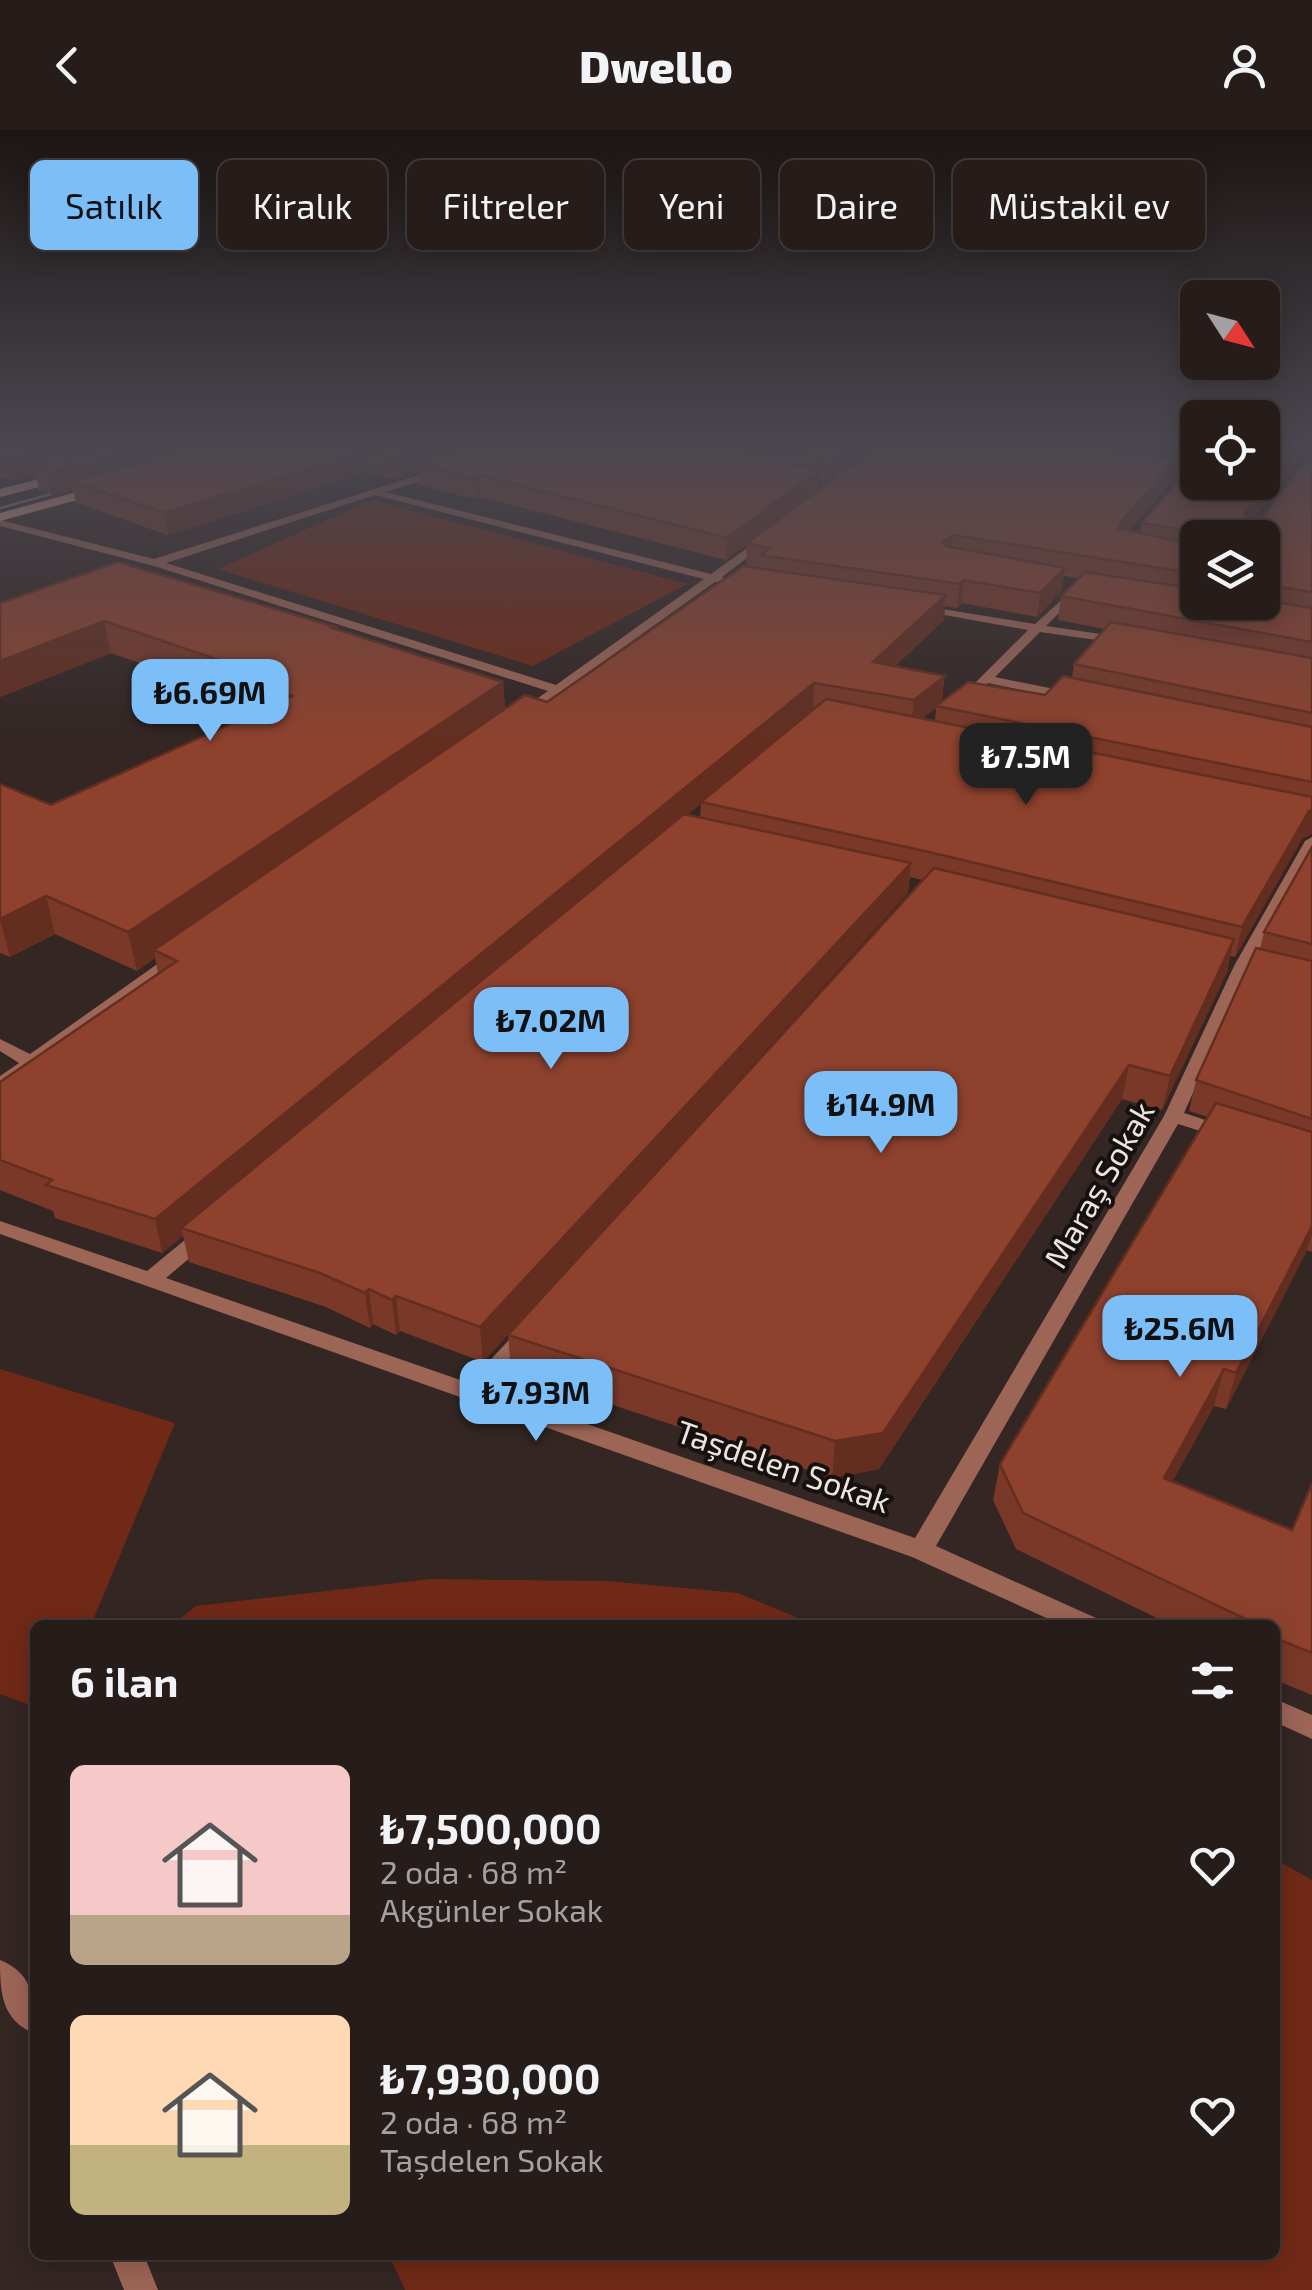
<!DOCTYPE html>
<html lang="tr">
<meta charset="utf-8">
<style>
:root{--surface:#261c1a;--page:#322927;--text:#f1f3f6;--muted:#a4a1a2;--line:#423a39;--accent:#7bbef8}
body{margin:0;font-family:"Exo 2",sans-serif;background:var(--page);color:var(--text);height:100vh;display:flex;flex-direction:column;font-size:38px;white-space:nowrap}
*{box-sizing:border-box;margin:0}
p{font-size:32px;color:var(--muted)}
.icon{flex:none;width:55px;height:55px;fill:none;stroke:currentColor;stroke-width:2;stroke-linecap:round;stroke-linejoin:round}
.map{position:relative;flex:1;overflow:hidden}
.sheet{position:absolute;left:30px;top:1490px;width:1250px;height:640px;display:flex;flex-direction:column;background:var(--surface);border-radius:15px;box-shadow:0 5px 25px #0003,0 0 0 2px var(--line)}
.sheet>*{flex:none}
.hud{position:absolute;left:30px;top:30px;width:1252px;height:90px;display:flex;gap:20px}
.needle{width:65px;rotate:126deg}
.fabs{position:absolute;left:1180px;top:150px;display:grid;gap:20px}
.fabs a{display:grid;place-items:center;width:100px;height:100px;border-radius:15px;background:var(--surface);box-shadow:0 5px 25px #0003,0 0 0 2px var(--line);font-size:50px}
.price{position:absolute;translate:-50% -85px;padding:0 22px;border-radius:20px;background:var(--accent);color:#111;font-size:32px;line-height:65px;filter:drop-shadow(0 2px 5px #0008)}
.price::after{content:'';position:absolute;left:50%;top:60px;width:30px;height:22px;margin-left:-15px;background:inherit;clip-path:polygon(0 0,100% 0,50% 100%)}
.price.active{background:#222;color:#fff}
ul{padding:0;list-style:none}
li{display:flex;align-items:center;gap:30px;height:250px;padding:0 40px}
li span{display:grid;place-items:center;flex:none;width:280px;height:200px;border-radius:15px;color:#555}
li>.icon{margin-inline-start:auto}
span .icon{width:120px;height:120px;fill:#fffc;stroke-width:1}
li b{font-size:42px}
h2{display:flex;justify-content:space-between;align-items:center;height:120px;padding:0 40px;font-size:42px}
.chip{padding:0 35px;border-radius:15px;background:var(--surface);box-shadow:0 5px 25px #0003,0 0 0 2px var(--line);font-size:35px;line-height:90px}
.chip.active{background:var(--accent);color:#111}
header{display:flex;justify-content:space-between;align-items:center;height:130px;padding:0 40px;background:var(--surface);font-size:45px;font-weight:800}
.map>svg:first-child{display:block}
</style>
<header><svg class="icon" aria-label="back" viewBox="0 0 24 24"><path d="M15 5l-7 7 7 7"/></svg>Dwello<svg class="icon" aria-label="person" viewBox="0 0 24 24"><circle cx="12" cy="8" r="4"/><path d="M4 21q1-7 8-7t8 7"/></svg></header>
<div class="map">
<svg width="1312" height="2160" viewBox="0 0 1312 2160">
<rect width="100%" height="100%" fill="#332623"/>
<g fill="#702916">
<path d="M 372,370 L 687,454 L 533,536 L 218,439 Z"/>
<path d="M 0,1239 L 175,1293 L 91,1495 L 35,1495 L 35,1577 L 0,1564 Z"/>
<path d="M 431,1449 L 607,1451 L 738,1463 L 815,1495 L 172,1495 L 196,1476 Z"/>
<path d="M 1275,1729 L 1312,1750 L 1312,2160 L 405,2160 L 389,2125 L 1275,2125 Z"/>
</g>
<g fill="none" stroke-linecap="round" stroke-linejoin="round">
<g fill="#9c6556" fill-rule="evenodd">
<path d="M 441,338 L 445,343 L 386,362 L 711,444 L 764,406 L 773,408 L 722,447 L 727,450 L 725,452 L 715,452 L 524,588 L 517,584 L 519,581 L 548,561 L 154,436 L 0,396 L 0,390 L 154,429 ZM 375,365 L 704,449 L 556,555 L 166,433 Z"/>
<path d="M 1077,456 L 1081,457 L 1081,461 L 1046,496 L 1121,507 L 1127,511 L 1125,514 L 1040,502 L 995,547 L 1079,564 L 1080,567 L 1074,571 L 988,553 L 980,558 L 974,554 L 1028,500 L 911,479 L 917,475 L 1035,494 Z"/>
<path d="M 1312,707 L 1312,725 L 1250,836 L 1184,983 L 1236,1000 L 1238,1004 L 1229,1010 L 1178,994 L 936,1416 L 1096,1488 L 1100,1495 L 1062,1495 L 912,1427 L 0,1104 L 0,1091 L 147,1141 L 197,1100 L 211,1100 L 214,1105 L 211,1110 L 166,1148 L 469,1253 L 519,1199 L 535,1199 L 538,1204 L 535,1209 L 489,1260 L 915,1408 L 1164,986 L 1234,836 L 1305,711 Z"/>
<path d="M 180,818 L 186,820 L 186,826 L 0,960 L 0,946 L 19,933 L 0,921 L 0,909 L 30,924 Z"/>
<path d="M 1275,1569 L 1312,1585 L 1312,1609 L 1275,1592 Z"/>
<path d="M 0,1830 C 35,1844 35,1873 35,1904 C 1,1890 0,1862 0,1830 Z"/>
<path d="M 110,2125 L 144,2125 L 158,2160 L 124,2160 Z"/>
</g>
<g fill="#f2ae9b" fill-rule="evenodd">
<path d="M 70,341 L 74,342 L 74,348 L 0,367 L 0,359 Z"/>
<path d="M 106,354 L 110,355 L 110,361 L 0,391 L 0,383 Z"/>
</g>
<path stroke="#918683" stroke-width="2.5" d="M 0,378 L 77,357"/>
</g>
<g fill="#7a3928" fill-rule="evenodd">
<path d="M 0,311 L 1040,311 L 1172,351 L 1128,401 L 1140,404 L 1142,393 L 1312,311 L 1312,318 L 1309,319 L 1254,388 L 1262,388 L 1312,322 L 1312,704 L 1302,709 L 1235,827 L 1230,826 L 1227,842 L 1162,980 L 1122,969 L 879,1339 L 832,1348 L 511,1241 L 508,1205 L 923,750 L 910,747 L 908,763 L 483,1232 L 400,1201 L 396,1205 L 373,1194 L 370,1198 L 326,1177 L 189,1132 L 183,1106 L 162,1123 L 55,1088 L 53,1081 L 0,1060 L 0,952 L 158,843 L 155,828 L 137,841 L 55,804 L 10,827 L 0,823 L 0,654 L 51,675 L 267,578 L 111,523 L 0,567 L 0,473 L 336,497 L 336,499 L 503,552 L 505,579 L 547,572 L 754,437 L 746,435 L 747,415 L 726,430 L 480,367 L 475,369 L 419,355 L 418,342 L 395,349 L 367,342 L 168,405 L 76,373 L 73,359 L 52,365 L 39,360 L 36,346 L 14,351 L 0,347 ZM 37,331 L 52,334 L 38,338 ZM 818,349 L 829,351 L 818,360 ZM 1198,408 L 1262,408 L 1262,472 L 1198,472 ZM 1064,446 L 1078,448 L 1061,466 L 1058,490 L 1105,499 L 1074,534 L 1072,548 L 1045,565 L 942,572 L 894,537 L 944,490 L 945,476 L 957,478 L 962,473 L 1037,487 L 1061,461 ZM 936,578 L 935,591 L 922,588 ZM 701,674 L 700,687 L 688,684 Z"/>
<path d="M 1312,717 L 1312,1122 L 1307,1120 L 1226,1279 L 1214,1276 L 1172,1352 L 1292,1400 L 1312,1354 L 1312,1565 L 1275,1550 L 1275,1495 L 1171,1495 L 1016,1419 L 993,1370 L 1000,1334 L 1208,987 L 1189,981 L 1196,950 L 1260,819 L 1264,802 Z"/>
</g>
<g fill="#632e20">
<path d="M 85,311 L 245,311 L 72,351 L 73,359 L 52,365 L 48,343 L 67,338 L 62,317 Z"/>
<path d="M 447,311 L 513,311 L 417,334 L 418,342 L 395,349 L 393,328 Z"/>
<path d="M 860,311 L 886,311 L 831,352 L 832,331 Z"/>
<path d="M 1303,311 L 1312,311 L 1312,318 L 1309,319 L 1240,406 L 1245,383 Z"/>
<path d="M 365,321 L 367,342 L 168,405 L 164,383 Z"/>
<path d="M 35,324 L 39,340 L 35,339 L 36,346 L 14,351 L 10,330 Z"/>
<path d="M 1175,330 L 1172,351 L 1116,416 L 1120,393 Z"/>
<path d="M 819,340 L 817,362 L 747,413 L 747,415 L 726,430 L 727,408 Z"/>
<path d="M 479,345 L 480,367 L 475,369 L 473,348 Z"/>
<path d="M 953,405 L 951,427 L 943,411 Z"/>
<path d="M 1065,438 L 1061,461 L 1037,487 L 1040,463 Z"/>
<path d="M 964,450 L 962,473 L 957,478 L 960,454 Z"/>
<path d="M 946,465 L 944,490 L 871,559 L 873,532 Z"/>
<path d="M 104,491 L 111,523 L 0,567 L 0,531 Z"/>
<path d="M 945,546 L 942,573 L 911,597 L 914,570 Z"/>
<path d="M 503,552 L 505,585 L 154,820 L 155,828 L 137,841 L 128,802 Z"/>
<path d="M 814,553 L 813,580 L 190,1100 L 181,1098 L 183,1106 L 162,1123 L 155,1089 Z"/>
<path d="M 1312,680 L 1312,704 L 1302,709 L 1235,827 L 1242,797 L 1309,681 Z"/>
<path d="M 911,733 L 908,763 L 483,1232 L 480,1197 Z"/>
<path d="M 46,766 L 55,804 L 10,827 L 0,789 Z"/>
<path d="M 1234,809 L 1227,842 L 1162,980 L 1170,946 Z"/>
<path d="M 1129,935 L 1122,969 L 879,1339 L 832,1348 L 835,1311 Z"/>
<path d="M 1312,1096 L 1312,1104 L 1307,1120 L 1226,1279 L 1236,1243 Z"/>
<path d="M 369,1159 L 373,1194 L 370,1198 L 365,1163 Z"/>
<path d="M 396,1166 L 400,1201 L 396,1205 L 392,1170 Z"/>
<path d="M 1224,1239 L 1214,1276 L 1154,1385 L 1164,1348 Z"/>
</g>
<g fill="#8e422e" stroke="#632e20" stroke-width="2.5">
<path d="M 37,311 L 85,311 L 62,317 Z"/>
<path d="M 138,311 L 167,311 L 48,343 L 35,339 Z"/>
<path d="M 216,311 L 447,311 L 393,328 L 365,321 L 164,383 L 72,351 Z"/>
<path d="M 488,311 L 695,311 L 819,340 L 727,408 L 479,345 L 473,348 L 417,334 Z"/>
<path d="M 747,311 L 860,311 L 832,331 Z"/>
<path d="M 884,311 L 1040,311 L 1175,330 L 1120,393 L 1119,399 L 1198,415 L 1198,444 L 953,405 L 943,411 L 946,416 L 1065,438 L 1040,463 L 964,450 L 960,454 L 760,425 L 770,418 L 747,413 Z"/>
<path d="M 1262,311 L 1303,311 L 1245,383 L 1245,388 L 1262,388 L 1312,322 L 1312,462 L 1262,454 L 1262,408 L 1205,408 L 1203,403 L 1142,393 L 1198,328 L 1198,352 L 1262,352 Z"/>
<path d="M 0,315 L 35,324 L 10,330 L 0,327 Z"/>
<path d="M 118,432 L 336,497 L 332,498 L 503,552 L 128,802 L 46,766 L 0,789 L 0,654 L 51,675 L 292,566 L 263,557 L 278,550 L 104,491 L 0,531 L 0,473 Z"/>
<path d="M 743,436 L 946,465 L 873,532 L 945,546 L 914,570 L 814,553 L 155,1089 L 46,1055 L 52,1050 L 0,1030 L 0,952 L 177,831 L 154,820 L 525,565 L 547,572 Z"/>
<path d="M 1085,442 L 1198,459 L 1198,472 L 1262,472 L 1262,470 L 1312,478 L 1312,512 L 1061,466 Z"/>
<path d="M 1111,492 L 1312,528 L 1312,583 L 1074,534 Z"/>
<path d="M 1063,546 L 1312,597 L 1312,652 L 936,576 L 968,552 L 1045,565 Z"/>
<path d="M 826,569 L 1312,667 L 1312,680 L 1309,681 L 1242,797 L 929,722 L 701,672 Z"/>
<path d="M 684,684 L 911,733 L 480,1197 L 396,1166 L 392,1170 L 369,1159 L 365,1163 L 320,1143 L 181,1098 Z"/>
<path d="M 1312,717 L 1312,814 L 1264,802 Z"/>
<path d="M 934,738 L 1234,809 L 1170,946 L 1129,935 L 883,1303 L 835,1311 L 508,1205 Z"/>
<path d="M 1256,818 L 1312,831 L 1312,989 L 1196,950 Z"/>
<path d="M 1216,973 L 1312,1002 L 1312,1096 L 1236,1243 L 1224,1239 L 1164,1348 L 1292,1400 L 1312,1354 L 1312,1523 L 1275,1508 L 1275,1495 L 1258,1495 L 1023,1383 L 1000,1334 Z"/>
</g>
<linearGradient id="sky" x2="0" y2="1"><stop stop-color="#1c1513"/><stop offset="0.51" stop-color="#4a4750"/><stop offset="1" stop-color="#4a4750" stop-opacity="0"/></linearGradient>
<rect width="1312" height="613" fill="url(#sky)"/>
<g text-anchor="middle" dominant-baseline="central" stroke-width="8" stroke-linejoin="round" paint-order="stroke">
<g font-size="32" fill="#ece4e1" stroke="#16110f">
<text transform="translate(1098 1054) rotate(-60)">Maraş Sokak</text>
<text transform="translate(784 1335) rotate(19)">Taşdelen Sokak</text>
</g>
</g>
</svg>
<div class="fabs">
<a><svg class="needle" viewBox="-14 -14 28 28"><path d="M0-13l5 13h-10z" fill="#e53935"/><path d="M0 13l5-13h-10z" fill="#a4a1a2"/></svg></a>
<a><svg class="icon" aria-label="locate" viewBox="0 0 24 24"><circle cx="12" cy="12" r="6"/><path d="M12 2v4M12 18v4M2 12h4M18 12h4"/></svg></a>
<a><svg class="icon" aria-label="layers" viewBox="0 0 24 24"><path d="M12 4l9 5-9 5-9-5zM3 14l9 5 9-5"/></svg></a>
</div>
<b class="price" style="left:210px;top:614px">₺6.69M</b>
<b class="price active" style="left:1026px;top:678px">₺7.5M</b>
<b class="price" style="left:551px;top:942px">₺7.02M</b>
<b class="price" style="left:881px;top:1026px">₺14.9M</b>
<b class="price" style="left:1180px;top:1250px">₺25.6M</b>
<b class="price" style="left:536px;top:1314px">₺7.93M</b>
<div class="hud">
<a class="chip active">Satılık</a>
<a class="chip">Kiralık</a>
<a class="chip">Filtreler</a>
<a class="chip">Yeni</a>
<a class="chip">Daire</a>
<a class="chip">Müstakil ev</a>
</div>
<section class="sheet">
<h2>6 ilan<svg class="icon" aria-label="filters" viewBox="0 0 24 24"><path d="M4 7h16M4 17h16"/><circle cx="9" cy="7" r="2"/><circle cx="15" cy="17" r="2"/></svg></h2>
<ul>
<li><span style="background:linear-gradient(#f6c9c9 75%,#b9a48a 0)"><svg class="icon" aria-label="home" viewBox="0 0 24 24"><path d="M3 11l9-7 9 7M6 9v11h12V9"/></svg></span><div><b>₺7,500,000</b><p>2 oda · 68 m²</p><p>Akgünler Sokak</p></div><svg class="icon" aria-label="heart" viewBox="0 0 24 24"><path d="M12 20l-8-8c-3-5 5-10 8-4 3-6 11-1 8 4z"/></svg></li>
<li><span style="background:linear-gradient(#ffd9b3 65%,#c2b280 0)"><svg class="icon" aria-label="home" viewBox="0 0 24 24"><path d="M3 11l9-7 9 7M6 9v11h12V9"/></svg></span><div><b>₺7,930,000</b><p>2 oda · 68 m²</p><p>Taşdelen Sokak</p></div><svg class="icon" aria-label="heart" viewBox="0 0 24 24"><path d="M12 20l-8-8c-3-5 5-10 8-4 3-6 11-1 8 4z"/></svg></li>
</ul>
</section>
</div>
